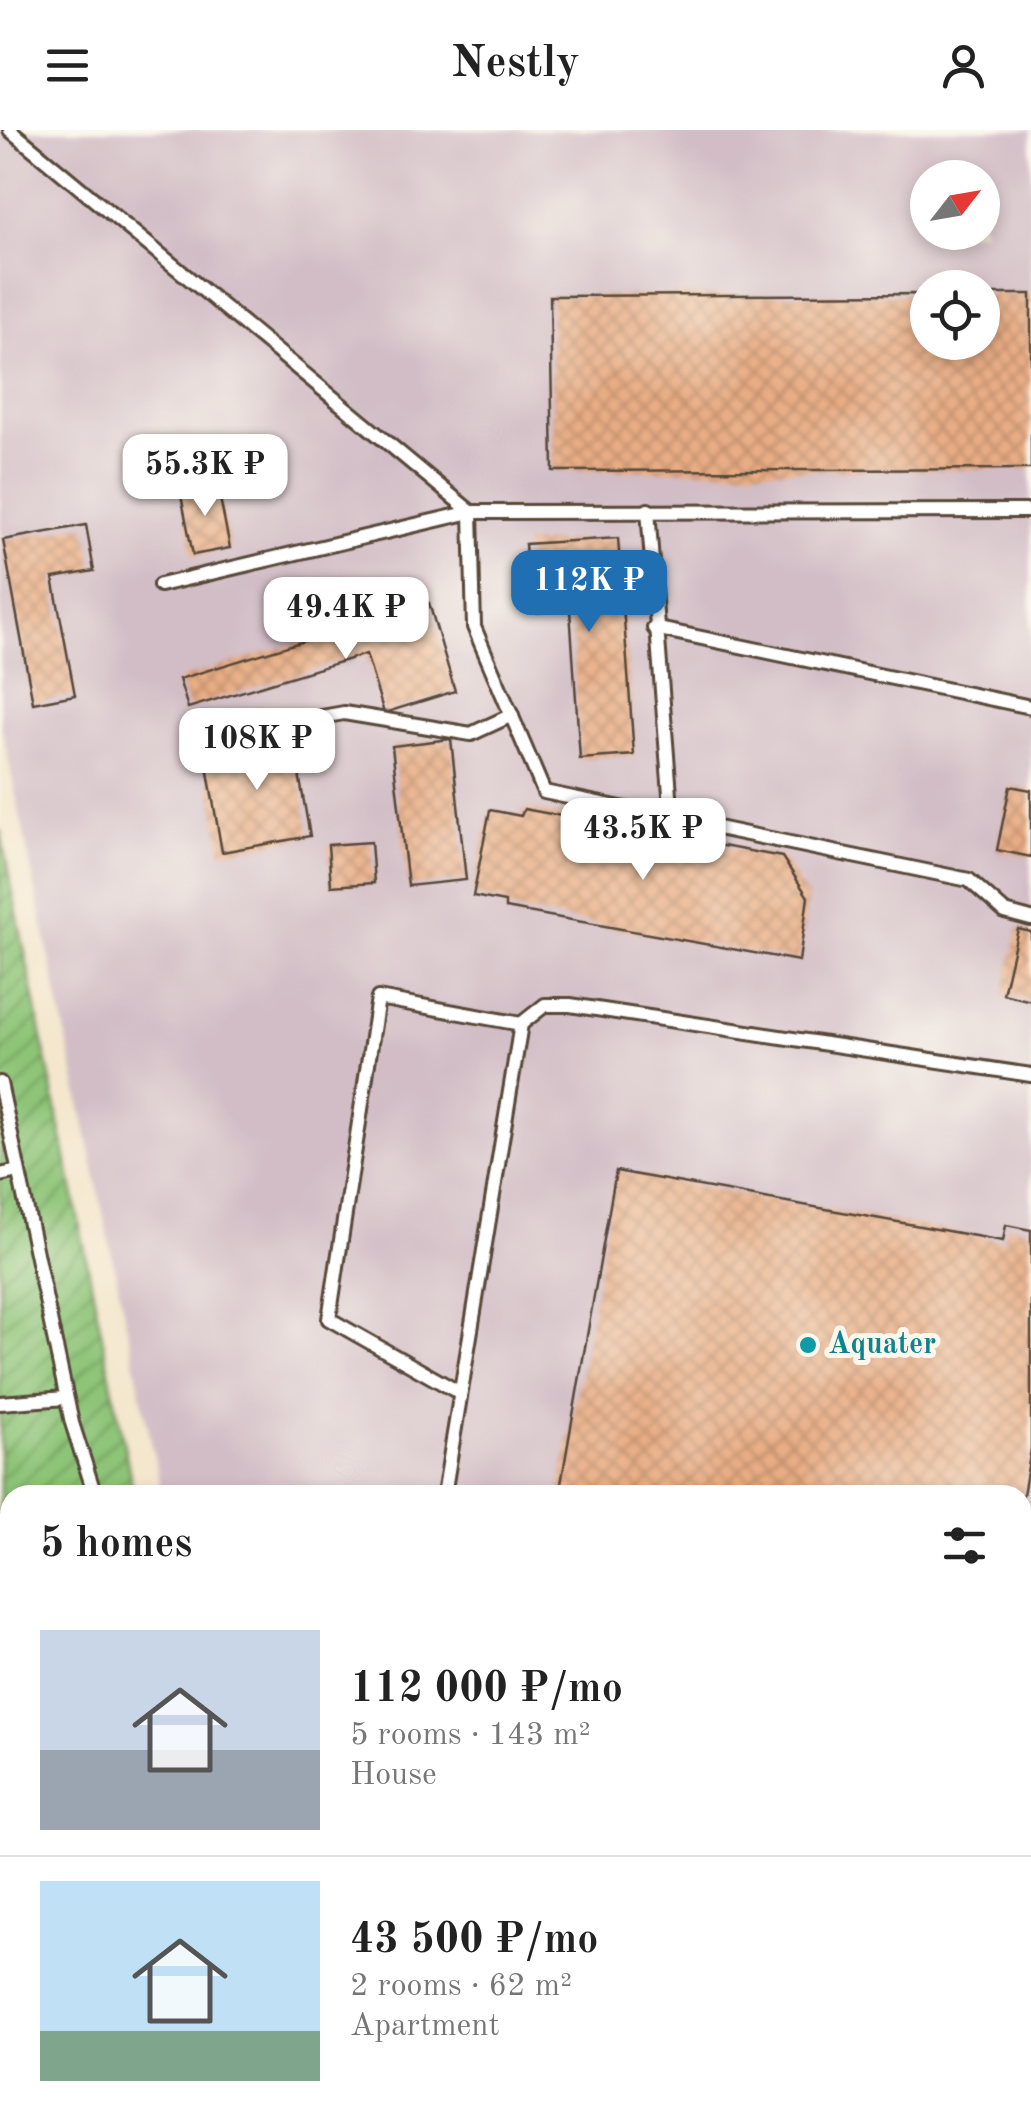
<!DOCTYPE html>
<meta charset="utf-8">
<style>
:root{--surface:#fff;--page:#f6f6f6;--text:#222;--muted:#767676;--line:#e0e0e0;--accent:#1f6fb2}
body{margin:0;font-family:"Old Standard TT",serif;background:var(--page);color:var(--text);height:100vh;display:flex;flex-direction:column;font-size:38px;white-space:nowrap}
*{box-sizing:border-box;margin:0}
p{font-size:32px;color:var(--muted)}
.icon{flex:none;width:55px;height:55px;fill:none;stroke:currentColor;stroke-width:2;stroke-linecap:round;stroke-linejoin:round}
.map{position:relative;flex:1;overflow:hidden}
.panel{position:absolute;left:0px;top:1355px;width:1032px;height:642px;display:flex;flex-direction:column;background:var(--surface);border-radius:30px 30px 0 0;box-shadow:0 5px 15px #0003}
.panel>*{flex:none}
.needle{width:65px;rotate:59deg}
.controls{position:absolute;left:910px;top:30px;display:grid;gap:20px}
.controls a{display:grid;place-items:center;width:90px;height:90px;border-radius:50%;background:var(--surface);box-shadow:0 5px 15px #0003;font-size:50px}
.price{position:absolute;translate:-50% -85px;padding:0 22px;border-radius:20px;background:#fff;color:#222;font-size:32px;line-height:65px;filter:drop-shadow(0 2px 5px #0008)}
.price::after{content:'';position:absolute;left:50%;top:60px;width:30px;height:22px;margin-left:-15px;background:inherit;clip-path:polygon(0 0,100% 0,50% 100%)}
.price.active{background:var(--accent);color:#fff}
ul{padding:0;list-style:none}
li{display:flex;align-items:center;gap:30px;height:250px;padding:0 40px}
li+li{border-top:2px solid var(--line)}
li span{display:grid;place-items:center;flex:none;width:280px;height:200px;border-radius:0px;color:#555}
li>.icon{margin-inline-start:auto}
span .icon{width:120px;height:120px;fill:#fffc;stroke-width:1}
li b{font-size:42px}
h2{display:flex;justify-content:space-between;align-items:center;height:120px;padding:0 40px;font-size:42px}
header{display:flex;justify-content:space-between;align-items:center;height:130px;padding:0 40px;background:var(--surface);font-size:45px;font-weight:700}
.map>svg:first-child{display:block}
</style>
<header><svg class="icon" aria-label="menu" viewBox="0 0 24 24"><path d="M4 6h16M4 12h16M4 18h16"/></svg>Nestly<svg class="icon" aria-label="person" viewBox="0 0 24 24"><circle cx="12" cy="8" r="4"/><path d="M4 21q1-7 8-7t8 7"/></svg></header>
<div class="map">
<svg width="1031" height="1996" viewBox="0 0 1031 1996">
<defs>
<pattern id="garden-furrows" width="10" height="10" patternUnits="userSpaceOnUse" patternTransform="scale(2.5)"><rect width="10" height="10" fill="#8dc477"/><path d="M-1 1l2-2M0 10L10 0M9 11l2-2" fill="none" stroke="#749f61"/></pattern>
<pattern id="building-cross-hatch" width="8" height="8" patternUnits="userSpaceOnUse" patternTransform="scale(2.5)"><rect width="8" height="8" fill="#e9ad85"/><path d="M0 0l8 8M0 8l8-8" fill="none" stroke="#be8d6c"/></pattern>
</defs>
<rect width="100%" height="100%" fill="#fbf7ec"/>
<filter id="ink" filterUnits="userSpaceOnUse"><feTurbulence type="fractalNoise" baseFrequency=".01" numOctaves="2"/><feDisplacementMap in="SourceGraphic" scale="20" xChannelSelector="R" yChannelSelector="G"/><feConvolveMatrix kernelMatrix="1 2 1 2 8 2 1 2 1" color-interpolation-filters="sRGB"/></filter>
<filter id="wash" filterUnits="userSpaceOnUse"><feTurbulence type="fractalNoise" baseFrequency=".0048" numOctaves="4" result="noise"/><feDisplacementMap in="SourceGraphic" scale="40" xChannelSelector="R" yChannelSelector="G"/><feGaussianBlur stdDeviation="2.25" result="paint"/><feColorMatrix in="noise" values="0 0 0 0 0 0 0 0 0 0 0 0 0 0 0 0 0 1.4 0 .05"/><feComposite in="paint" operator="in"/></filter>
<g filter="url(#wash)">
<rect width="100%" height="100%" fill="#f4e7ce"/>
<path fill="#d2bdc6" fill-rule="evenodd" d="M 0,0 L 1031,0 L 1031,1996 L 334,1996 L 332,1988 L 1022,1988 L 1022,1365 L 162,1365 L 0,590 ZM 928,48 L 982,48 L 982,102 L 928,102 ZM 928,158 L 982,158 L 982,212 L 928,212 Z"/>
<path fill="url(#garden-furrows)" stroke="#64774a" stroke-width="2.5" d="M 0,699 L 134,1365 L 10,1365 L 10,1988 L 260,1988 L 261,1996 L 0,1996 Z"/>
<g id="blocks">
<g fill="url(#building-cross-hatch)">
<path d="M 928,164 L 928,212 L 982,212 L 982,164 L 1031,164 L 1031,339 L 553,341 L 550,166 Z"/>
<path d="M 217,353 L 230,418 L 193,425 L 180,360 Z"/>
<path d="M 86,395 L 94,441 L 53,448 L 75,565 L 33,573 L 3,410 Z"/>
<path d="M 618,408 L 634,625 L 580,629 L 570,480 L 530,483 L 525,414 Z"/>
<path d="M 429,473 L 455,561 L 384,583 L 366,524 L 188,578 L 179,549 Z"/>
<path d="M 292,604 L 310,706 L 222,722 L 204,619 Z"/>
<path d="M 451,609 L 466,750 L 408,756 L 392,616 Z"/>
<path d="M 1010,656 L 1031,660 L 1031,727 L 997,720 Z"/>
<path d="M 524,679 L 782,727 L 808,767 L 799,831 L 505,778 L 505,772 L 473,766 L 490,680 L 521,686 Z"/>
<path d="M 371,712 L 374,753 L 331,756 L 328,715 Z"/>
<path d="M 1018,799 L 1031,802 L 1031,871 L 1003,864 Z"/>
<path d="M 616,1041 L 1003,1111 L 1006,1095 L 1031,1100 L 1031,1319 L 1023,1365 L 559,1365 Z"/>
<path d="M 1022,1621 L 1031,1622 L 1031,1716 L 1022,1715 Z"/>
<path d="M 1022,1755 L 1031,1757 L 1031,1859 L 1022,1857 Z"/>
<path d="M 1022,1882 L 1031,1884 L 1031,1986 L 1022,1985 Z"/>
<path d="M 429,1988 L 484,1988 L 486,1996 L 431,1996 Z"/>
</g>
</g>
</g>
<g filter="url(#ink)">
<use href="#blocks" fill-opacity="0" stroke="#574638" stroke-width="2.5"/>
<g fill="none" stroke-linecap="round" stroke-linejoin="round">
<g stroke="#574638" stroke-width="18">
<g id="service">
<path d="M 10,0 L 471,382 L 1031,381"/>
<path d="M 648,380 L 672,690"/>
<path d="M 160,455 L 471,382 L 474,497 L 544,662 L 969,750 L 1005,782 L 1031,789"/>
<path d="M 654,498 L 1031,577"/>
<path d="M 203,608 L 344,583 L 471,604 L 512,585"/>
<path d="M 0,953 L 72,1293 L 95,1365"/>
<path d="M 0,1045 L 18,1041"/>
<path d="M 460,1263 L 329,1189 L 378,868 L 521,894"/>
<path d="M 0,1273 L 66,1268"/>
<path d="M 444,1365 L 521,894 L 545,875 L 570,875 L 1031,945"/>
<path d="M 0,1498 L 10,1494"/>
<path d="M 1022,1547 L 1031,1531"/>
<path d="M 0,1733 L 10,1729"/>
<path d="M 0,1968 L 10,1964"/>
<path d="M 281,1988 L 283,1996"/>
<path d="M 540,1988 L 542,1996"/>
<path d="M 574,1988 L 576,1996"/>
</g>
</g>
<use href="#service" stroke="#fff" stroke-width="12"/>
</g>
</g>
<circle fill="#0f9aa8" stroke="#fbf7ec" stroke-width="4" cx="808" cy="1215" r="10"/>
<g text-anchor="middle" dominant-baseline="central" stroke-width="10" stroke-linejoin="round" paint-order="stroke">
<g font-size="30" font-weight="bold" fill="#0d838f" stroke="#fbf7ec" text-anchor="start">
<text x="828" y="1215">Aquater</text>
</g>
</g>
</svg>
<div class="controls">
<a><svg class="needle" viewBox="-14 -14 28 28"><path d="M0-13l5 13h-10z" fill="#e53935"/><path d="M0 13l5-13h-10z" fill="#767676"/></svg></a>
<a><svg class="icon" aria-label="locate" viewBox="0 0 24 24"><circle cx="12" cy="12" r="6"/><path d="M12 2v4M12 18v4M2 12h4M18 12h4"/></svg></a>
</div>
<b class="price" style="left:205px;top:389px">55.3K ₽</b>
<b class="price active" style="left:589px;top:505px">112K ₽</b>
<b class="price" style="left:346px;top:532px">49.4K ₽</b>
<b class="price" style="left:257px;top:663px">108K ₽</b>
<b class="price" style="left:643px;top:753px">43.5K ₽</b>
<section class="panel">
<h2>5 homes<svg class="icon" aria-label="filters" viewBox="0 0 24 24"><path d="M4 7h16M4 17h16"/><circle cx="9" cy="7" r="2"/><circle cx="15" cy="17" r="2"/></svg></h2>
<ul>
<li><span style="background:linear-gradient(#c9d6e8 60%,#9aa5b1 0)"><svg class="icon" aria-label="home" viewBox="0 0 24 24"><path d="M3 11l9-7 9 7M6 9v11h12V9"/></svg></span><div><b>112 000 ₽/mo</b><p>5 rooms · 143 m²</p><p>House</p></div></li>
<li><span style="background:linear-gradient(#bfe0f5 75%,#7fa58c 0)"><svg class="icon" aria-label="home" viewBox="0 0 24 24"><path d="M3 11l9-7 9 7M6 9v11h12V9"/></svg></span><div><b>43 500 ₽/mo</b><p>2 rooms · 62 m²</p><p>Apartment</p></div></li>
</ul>
</section>
</div>
